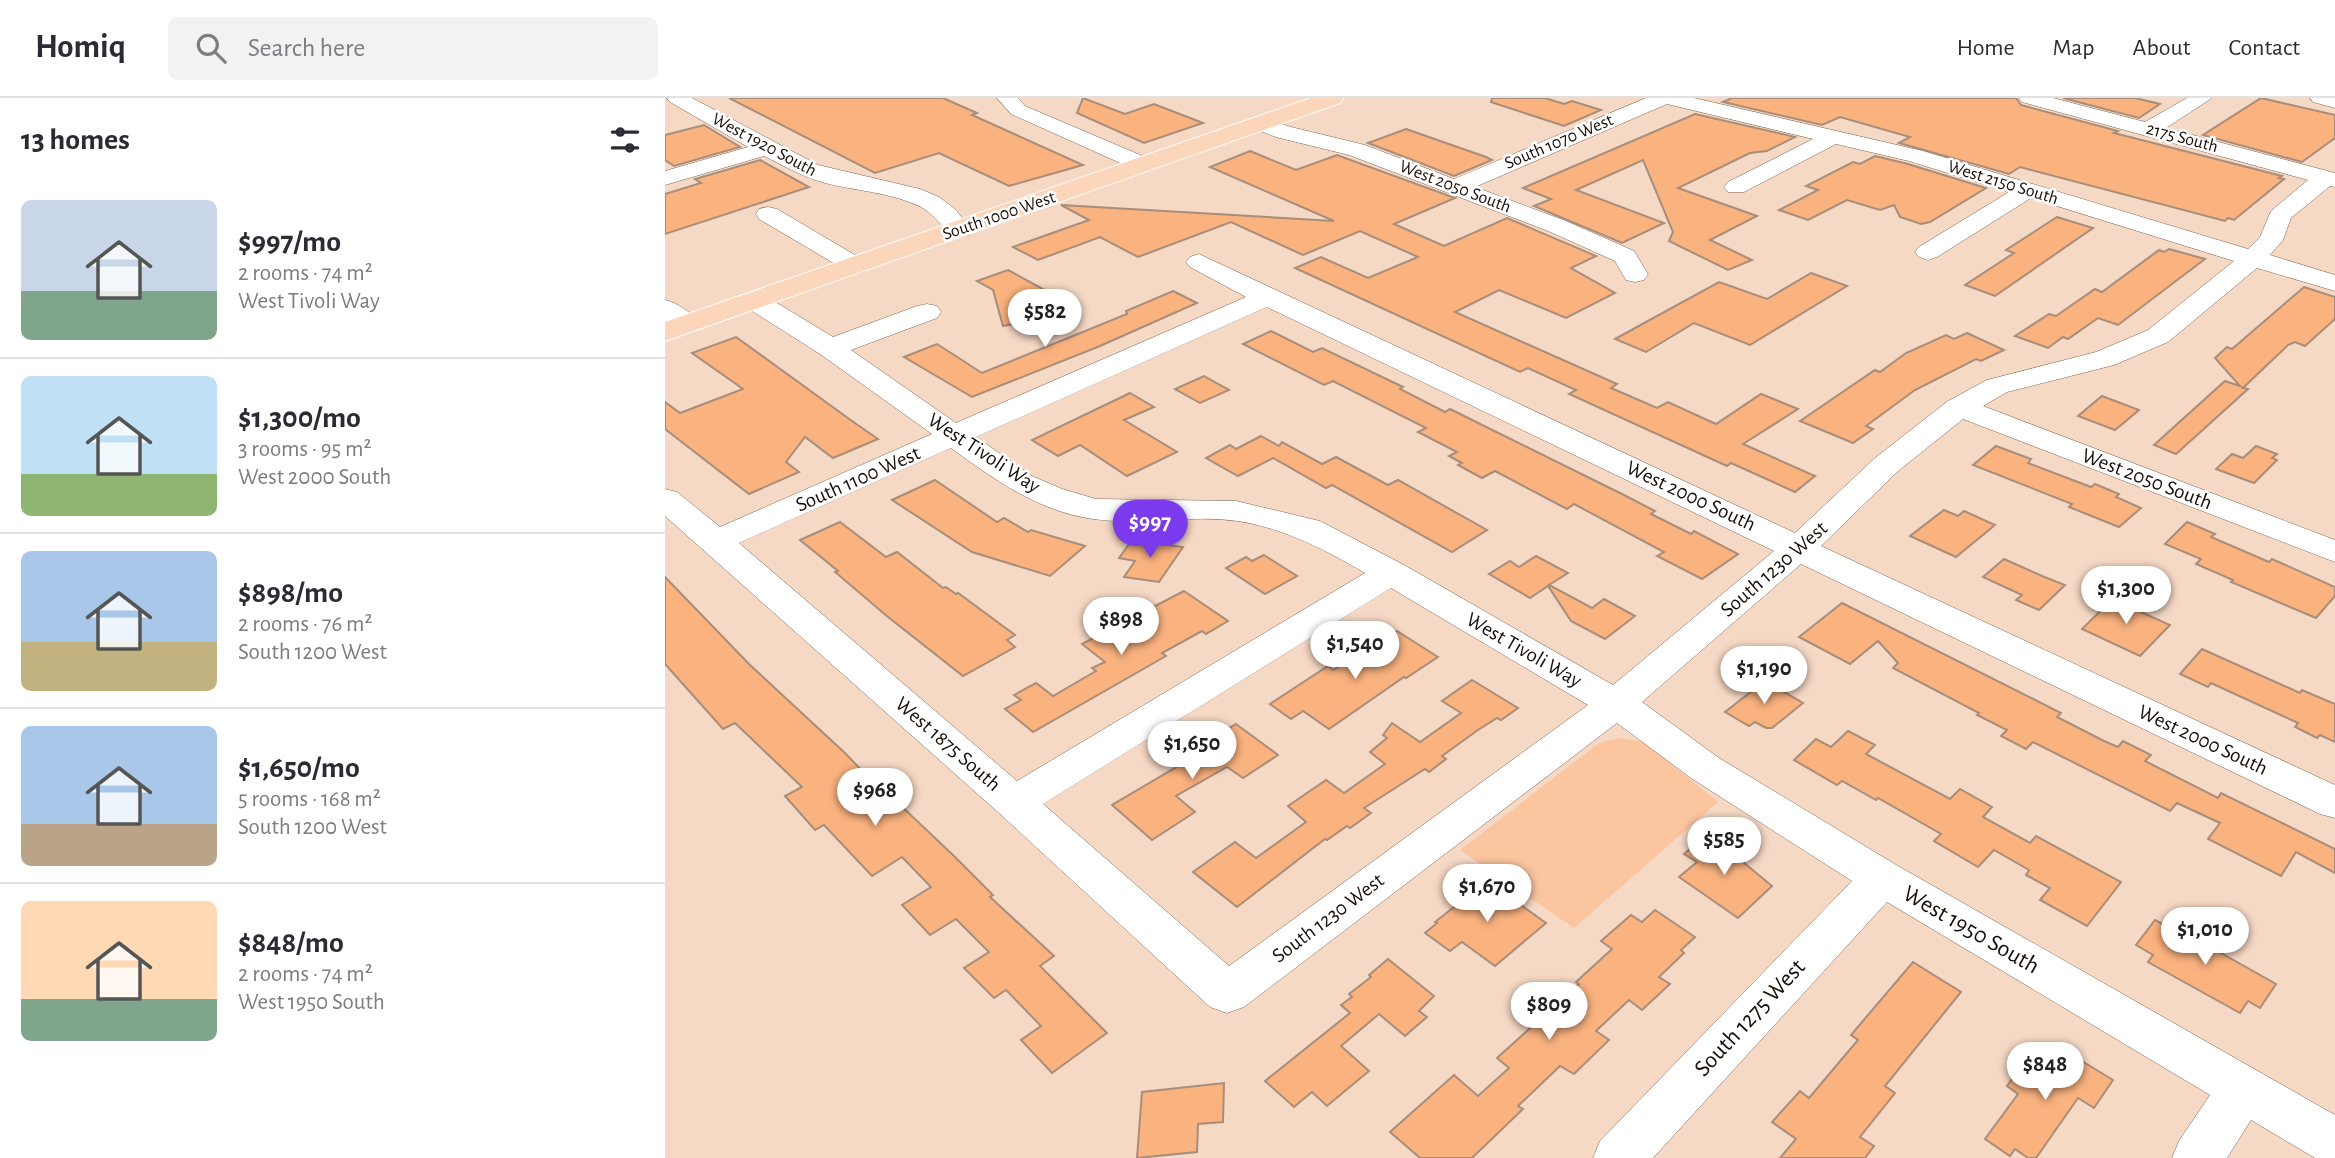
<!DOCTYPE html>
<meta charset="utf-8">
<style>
:root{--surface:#fff;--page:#f2f2f3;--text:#2b2b33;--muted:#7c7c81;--line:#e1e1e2;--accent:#7c3aed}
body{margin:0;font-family:"Alegreya Sans",sans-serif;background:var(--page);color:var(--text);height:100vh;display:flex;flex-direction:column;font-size:26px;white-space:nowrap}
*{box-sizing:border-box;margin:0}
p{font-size:23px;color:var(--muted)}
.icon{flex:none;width:38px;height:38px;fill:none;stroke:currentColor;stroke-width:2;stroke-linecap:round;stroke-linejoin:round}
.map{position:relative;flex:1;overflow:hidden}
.side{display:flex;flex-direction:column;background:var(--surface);width:665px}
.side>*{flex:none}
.price{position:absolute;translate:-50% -60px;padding:0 16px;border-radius:24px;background:#fff;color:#222;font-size:23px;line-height:46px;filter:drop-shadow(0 2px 4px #0008)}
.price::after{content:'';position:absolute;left:50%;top:42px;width:21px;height:16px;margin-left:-10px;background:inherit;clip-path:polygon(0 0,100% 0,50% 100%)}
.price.current{background:var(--accent);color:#fff}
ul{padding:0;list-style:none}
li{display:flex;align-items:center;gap:21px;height:175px;padding:0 21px}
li+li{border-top:2px solid var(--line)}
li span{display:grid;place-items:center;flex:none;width:196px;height:140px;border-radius:10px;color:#555}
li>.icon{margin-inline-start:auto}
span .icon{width:84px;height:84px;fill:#fffc;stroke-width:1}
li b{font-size:30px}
h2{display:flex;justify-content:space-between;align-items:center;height:84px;padding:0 21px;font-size:30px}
header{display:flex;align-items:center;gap:42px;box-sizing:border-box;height:98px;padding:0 35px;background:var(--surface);border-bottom:2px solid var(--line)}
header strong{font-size:33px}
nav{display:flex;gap:38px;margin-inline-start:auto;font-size:24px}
.search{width:490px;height:63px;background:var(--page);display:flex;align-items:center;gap:18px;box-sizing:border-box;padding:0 24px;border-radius:10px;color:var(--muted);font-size:26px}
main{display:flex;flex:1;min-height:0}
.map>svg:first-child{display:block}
</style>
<header>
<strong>Homiq</strong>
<div class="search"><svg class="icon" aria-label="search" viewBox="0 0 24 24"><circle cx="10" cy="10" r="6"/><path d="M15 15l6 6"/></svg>Search here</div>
<nav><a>Home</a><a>Map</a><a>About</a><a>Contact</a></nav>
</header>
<main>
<section class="side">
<h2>13 homes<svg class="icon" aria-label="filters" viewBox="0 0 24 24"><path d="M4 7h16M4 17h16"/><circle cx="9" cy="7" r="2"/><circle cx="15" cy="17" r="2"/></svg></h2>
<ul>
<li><span style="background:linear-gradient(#c9d6e8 65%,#7fa58c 0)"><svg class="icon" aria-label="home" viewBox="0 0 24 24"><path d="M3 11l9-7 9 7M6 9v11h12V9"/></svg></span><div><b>$997/mo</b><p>2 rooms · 74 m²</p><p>West Tivoli Way</p></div></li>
<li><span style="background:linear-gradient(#bfe0f5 70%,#8fb573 0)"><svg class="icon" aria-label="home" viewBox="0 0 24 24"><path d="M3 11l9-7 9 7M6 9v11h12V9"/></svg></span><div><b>$1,300/mo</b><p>3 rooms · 95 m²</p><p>West 2000 South</p></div></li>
<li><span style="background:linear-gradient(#a9c7e8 65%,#c2b280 0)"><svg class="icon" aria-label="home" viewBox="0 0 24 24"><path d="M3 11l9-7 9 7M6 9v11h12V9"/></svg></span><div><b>$898/mo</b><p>2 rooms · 76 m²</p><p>South 1200 West</p></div></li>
<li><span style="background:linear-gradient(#a9c7e8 70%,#b9a48a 0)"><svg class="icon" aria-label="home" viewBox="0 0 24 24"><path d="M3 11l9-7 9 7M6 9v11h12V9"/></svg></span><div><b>$1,650/mo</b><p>5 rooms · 168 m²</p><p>South 1200 West</p></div></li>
<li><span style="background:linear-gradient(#ffd9b3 70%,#7fa58c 0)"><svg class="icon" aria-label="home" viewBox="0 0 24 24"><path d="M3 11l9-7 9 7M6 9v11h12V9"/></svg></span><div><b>$848/mo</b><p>2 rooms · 74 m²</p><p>West 1950 South</p></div></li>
</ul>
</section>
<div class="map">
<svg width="1670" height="1060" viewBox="0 0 1670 1060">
<rect width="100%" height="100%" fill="#f6d9c5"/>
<path fill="#fbc5a0" d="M 956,640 L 979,644 L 1053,704 L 909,830 L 795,752 L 930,648 L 940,643 Z"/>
<g fill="#fab27f" stroke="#a88d7b" stroke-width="2">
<path d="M 64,0 L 278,0 L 312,15 L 307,17 L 418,67 L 344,88 L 274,55 L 210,75 Z"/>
<path d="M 418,0 L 460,16 L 489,6 L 538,25 L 479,45 L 412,15 Z"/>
<path d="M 827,0 L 880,0 L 899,6 L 907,3 L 936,12 L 899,28 L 826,4 Z"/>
<path d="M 1067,0 L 1351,0 L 1356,7 L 1453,33 L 1449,35 L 1617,78 L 1614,80 L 1619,81 L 1569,122 L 1563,120 L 1560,123 L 1355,69 L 1344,76 L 1234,45 L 1245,39 L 1175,19 L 1157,27 L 1058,4 Z"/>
<path d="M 1398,0 L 1470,0 L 1495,6 L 1474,20 Z"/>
<path d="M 1596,0 L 1670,17 L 1670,40 L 1637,64 L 1538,37 Z"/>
<path d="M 1030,16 L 1130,39 L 1102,53 L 1085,55 L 1013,90 L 1092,118 L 1045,142 L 1087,162 L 1063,172 L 1004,143 L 1008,134 L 978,62 L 911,92 L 999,125 L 957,145 L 869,108 L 886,101 L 858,90 Z"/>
<path d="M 39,27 L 75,49 L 9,68 L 0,62 L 0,37 Z"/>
<path d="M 741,31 L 821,59 L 827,62 L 789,78 L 703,45 Z"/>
<path d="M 585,53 L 631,72 L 672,57 L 790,100 L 729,126 L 779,148 L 842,120 L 931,158 L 906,170 L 950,195 L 901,220 L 834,192 L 790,214 L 952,286 L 946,290 L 992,310 L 1003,304 L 1051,326 L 1096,296 L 1133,311 L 1078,346 L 1150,378 L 1130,394 L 1066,365 L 1062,368 L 904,296 L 911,292 L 863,270 L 855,274 L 630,170 L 656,159 L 703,180 L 753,159 L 695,133 L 638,157 L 566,124 L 473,159 L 435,139 L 373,162 L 348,149 L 424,122 L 396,107 L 669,123 L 545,69 Z"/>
<path d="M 1210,58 L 1243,66 L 1321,90 L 1265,124 L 1256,126 L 1235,119 L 1229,107 L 1215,112 L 1182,102 L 1143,122 L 1114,112 L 1153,92 L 1141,88 L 1188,64 L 1195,66 Z"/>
<path d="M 95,62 L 144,89 L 0,136 L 0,96 L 36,85 L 30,81 Z"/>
<path d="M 1392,119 L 1428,130 L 1330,198 L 1300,187 L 1349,155 L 1341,152 Z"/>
<path d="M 1504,151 L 1540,161 L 1453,227 L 1433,220 L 1403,241 L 1398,239 L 1383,250 L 1350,238 L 1384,216 L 1391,218 L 1430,191 L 1437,194 L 1494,152 L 1499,154 Z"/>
<path d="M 343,172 L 387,196 L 394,218 L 338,228 L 328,192 L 312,183 Z"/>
<path d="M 1146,175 L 1182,188 L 1085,247 L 1029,225 L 981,254 L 950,241 L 1054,184 L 1102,201 Z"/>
<path d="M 1639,189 L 1670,199 L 1670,221 L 1640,248 L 1630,244 L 1623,247 L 1578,290 L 1583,291 L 1511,356 L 1489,347 L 1560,283 L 1575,288 L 1550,260 L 1562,249 L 1567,251 Z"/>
<path d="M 508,193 L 532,205 L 435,248 L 307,299 L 239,259 L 272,246 L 317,275 L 462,216 L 461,213 Z"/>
<path d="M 606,233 L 648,254 L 657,250 L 738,289 L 735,291 L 780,314 L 785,311 L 957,396 L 990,413 L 986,416 L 1026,436 L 1029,433 L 1073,456 L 1037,481 L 992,458 L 999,454 L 909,406 L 902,411 L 830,373 L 817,380 L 793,367 L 797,365 L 784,358 L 792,354 L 753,334 L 761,330 L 668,283 L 659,287 L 578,246 Z"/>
<path d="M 1302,235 L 1339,252 L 1316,263 L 1311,261 L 1250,292 L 1201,328 L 1208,331 L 1188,345 L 1135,323 L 1210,272 L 1215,274 L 1241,255 L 1281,237 L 1289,241 Z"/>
<path d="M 71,239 L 187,323 L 213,341 L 168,360 L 140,339 L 121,364 L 134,374 L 84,396 L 0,331 L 0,304 L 15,315 L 78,291 L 27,255 Z"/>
<path d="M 539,278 L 564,292 L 535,305 L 510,291 Z"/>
<path d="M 465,295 L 489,309 L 459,322 L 512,354 L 462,378 L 415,347 L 393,358 L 367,342 Z"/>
<path d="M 1437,298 L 1474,312 L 1450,332 L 1413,318 Z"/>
<path d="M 596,338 L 614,348 L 617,344 L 657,366 L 671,359 L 723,387 L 733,382 L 822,432 L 787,454 L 667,387 L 661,390 L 608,360 L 573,378 L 541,360 L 565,347 L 571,351 Z"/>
<path d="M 1331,348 L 1366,361 L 1363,365 L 1426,389 L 1430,386 L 1454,396 L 1451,399 L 1476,410 L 1454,429 L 1404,409 L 1407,406 L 1308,367 Z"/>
<path d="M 1591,348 L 1612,356 L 1607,360 L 1612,362 L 1589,385 L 1551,371 L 1567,356 L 1578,360 Z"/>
<path d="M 270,382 L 332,424 L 339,420 L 363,434 L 366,432 L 420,448 L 385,478 L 307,454 L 227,402 Z"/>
<path d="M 1279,412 L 1293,418 L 1299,413 L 1330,427 L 1291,459 L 1245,438 Z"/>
<path d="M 175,424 L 221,459 L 232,454 L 278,490 L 281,489 L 291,496 L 293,495 L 350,537 L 342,542 L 350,549 L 298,578 L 223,519 L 170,474 L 173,473 L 135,442 Z"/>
<path d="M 1522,424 L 1550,436 L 1546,439 L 1604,464 L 1607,461 L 1670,489 L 1670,498 L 1651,520 L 1566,484 L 1568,482 L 1531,466 L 1536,461 L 1500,446 Z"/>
<path d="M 467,442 L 518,449 L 494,484 L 459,479 L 470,463 L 454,460 Z"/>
<path d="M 599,457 L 632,478 L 600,496 L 561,470 L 581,459 L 587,463 Z"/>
<path d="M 871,458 L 903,475 L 884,487 L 927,510 L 939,501 L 970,518 L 940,541 L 906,523 L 883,488 L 865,500 L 824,476 L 845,463 L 854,469 Z"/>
<path d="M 1339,461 L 1377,478 L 1400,487 L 1374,512 L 1351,502 L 1357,497 L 1318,479 Z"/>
<path d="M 0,479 L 84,566 L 180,655 L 229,706 L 232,704 L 289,758 L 328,797 L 325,799 L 389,858 L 375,868 L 442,935 L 387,975 L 356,942 L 376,928 L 341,892 L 329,900 L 299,870 L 324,854 L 291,821 L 265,837 L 237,807 L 266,789 L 237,759 L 207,778 L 159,727 L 150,732 L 120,698 L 137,689 L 70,625 L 58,631 L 0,566 Z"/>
<path d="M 519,493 L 563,523 L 541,536 L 537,533 L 497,555 L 501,558 L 368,634 L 340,611 L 356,602 L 349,597 L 371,585 L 388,598 L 431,573 L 427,570 L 440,564 L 417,546 Z"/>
<path d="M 1453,496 L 1475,505 L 1469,511 L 1505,527 L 1475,558 L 1417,531 Z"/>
<path d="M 1177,505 L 1396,615 L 1392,619 L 1439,643 L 1453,649 L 1458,643 L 1486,657 L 1480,663 L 1553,700 L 1556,695 L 1670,751 L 1670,775 L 1631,754 L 1616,778 L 1543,741 L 1555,725 L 1512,705 L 1505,713 L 1368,644 L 1361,651 L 1336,638 L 1342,632 L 1312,617 L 1314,615 L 1228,570 L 1233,565 L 1213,543 L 1185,566 L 1134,539 Z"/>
<path d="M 732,533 L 773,559 L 741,580 L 739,579 L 664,631 L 638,613 L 626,621 L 605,606 L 663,568 L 668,572 Z"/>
<path d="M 1537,551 L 1635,595 L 1637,592 L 1670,606 L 1670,644 L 1655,637 L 1652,640 L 1630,629 L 1633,625 L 1546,585 L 1543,589 L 1515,576 Z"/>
<path d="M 807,582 L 853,610 L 836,622 L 832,620 L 813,632 L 777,658 L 781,661 L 764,674 L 760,671 L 699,710 L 706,715 L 685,730 L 682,728 L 662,742 L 660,741 L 572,809 L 528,774 L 570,744 L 591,760 L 641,724 L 623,708 L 661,682 L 679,695 L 720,666 L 705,654 L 722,640 L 718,637 L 727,625 L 755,644 L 796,615 L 777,603 Z"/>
<path d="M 1100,583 L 1138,605 L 1107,630 L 1101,630 L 1090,624 L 1084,628 L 1060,614 Z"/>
<path d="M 571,626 L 613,657 L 578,680 L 562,669 L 511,698 L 530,714 L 487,742 L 447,707 L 559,641 L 553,637 Z"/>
<path d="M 1183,633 L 1210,647 L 1201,656 L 1285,701 L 1295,691 L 1327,709 L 1318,719 L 1365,745 L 1371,738 L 1456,784 L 1422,828 L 1375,802 L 1385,790 L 1361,777 L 1364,772 L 1329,752 L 1313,769 L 1269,743 L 1276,736 L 1213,700 L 1211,702 L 1177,683 L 1172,687 L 1129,662 L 1151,641 L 1166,649 Z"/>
<path d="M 1038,739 L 1050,747 L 1053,744 L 1081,761 L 1078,764 L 1107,788 L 1073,820 L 1014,779 L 1032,764 L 1019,756 Z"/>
<path d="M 822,783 L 881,825 L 830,868 L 797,844 L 785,853 L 760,835 L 772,825 L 770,824 Z"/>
<path d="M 990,812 L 1030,839 L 1016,852 L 1019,855 L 994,879 L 1005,886 L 977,912 L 964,902 L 931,933 L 944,942 L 909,976 L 895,968 L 853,1008 L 858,1011 L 807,1060 L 755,1060 L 725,1034 L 789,977 L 813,998 L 844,970 L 832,960 L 914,886 L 911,884 L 947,851 L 936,843 L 966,817 L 977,824 Z"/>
<path d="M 1490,822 L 1529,843 L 1537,832 L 1562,846 L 1556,855 L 1611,886 L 1595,910 L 1583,903 L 1575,915 L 1483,864 L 1488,857 L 1471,847 Z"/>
<path d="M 723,861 L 769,898 L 754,913 L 762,919 L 740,938 L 714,916 L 676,948 L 704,973 L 662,1008 L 647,994 L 629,1009 L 600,983 L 685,915 L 676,907 L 687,899 L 684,896 L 706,879 L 704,877 Z"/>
<path d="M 1248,864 L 1296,894 L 1220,988 L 1230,995 L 1195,1039 L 1209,1048 L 1200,1060 L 1115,1060 L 1131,1041 L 1107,1024 L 1135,993 L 1144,1000 L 1193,942 L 1186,937 Z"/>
<path d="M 1392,948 L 1448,982 L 1429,1010 L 1413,1000 L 1371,1060 L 1363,1060 L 1350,1051 L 1345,1058 L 1320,1041 L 1353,996 L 1342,988 L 1361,962 L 1376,971 Z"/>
<path d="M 559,985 L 558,1024 L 533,1026 L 532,1054 L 472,1060 L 477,994 Z"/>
</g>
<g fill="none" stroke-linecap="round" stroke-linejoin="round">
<g stroke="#7d6452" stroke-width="1">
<g id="minor">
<path d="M 2,0 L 27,0 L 153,67 L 255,91 L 274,99 L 290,111 L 307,132 L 304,137 C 282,143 274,118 256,109 C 226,94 191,93 160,85 C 138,79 119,68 99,58 L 0,87 L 0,73 L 83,49 L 5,4 Z"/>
<path d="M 332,0 L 353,0 L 360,8 L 487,62 L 490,67 L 487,72 L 471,72 L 346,16 Z"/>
<path d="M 981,0 L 1029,0 L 1258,53 L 1583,151 L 1595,139 L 1606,113 L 1643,82 L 1357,4 L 1354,0 L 1388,0 L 1480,24 L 1522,0 L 1547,0 L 1501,30 L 1670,75 L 1670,89 L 1665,88 L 1626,120 L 1618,142 L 1605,157 L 1670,177 L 1670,193 L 1592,170 L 1503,244 L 1449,267 L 1342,294 L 1318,308 L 1670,442 L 1670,464 L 1298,321 L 1232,374 L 1156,448 L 1670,687 L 1670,720 L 1655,716 L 1136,466 L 977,604 L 1054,660 L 1233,768 L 1670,1017 L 1670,1060 L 1650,1060 L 1586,1022 L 1562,1060 L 1507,1060 L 1514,1043 L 1545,997 L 1222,804 L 988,1060 L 928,1060 L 935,1043 L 1187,783 L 1026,680 L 952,625 L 579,909 L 562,915 L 545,909 L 334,715 L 0,418 L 0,391 L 12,394 L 55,429 L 267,336 L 155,256 L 81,209 L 77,203 L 81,197 L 90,195 L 99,197 L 168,239 L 252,208 L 262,206 L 272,208 L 276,214 L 272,220 L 186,252 L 291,325 L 581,199 L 525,169 L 521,164 L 525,159 L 534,156 L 1130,435 L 1210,360 L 1283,303 L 1322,282 L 1431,254 L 1483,232 L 1569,163 L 1366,100 L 1272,159 L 1263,162 L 1254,159 L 1250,154 L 1254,149 L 1344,94 L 1244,63 L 1171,46 L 1079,94 L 1063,94 L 1059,89 L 1063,84 L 1148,41 L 1002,6 L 810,89 L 901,123 L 969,153 L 983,176 L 979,182 L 970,184 L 961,182 L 950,163 L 883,133 L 684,57 L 611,39 L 588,30 L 585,25 L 588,20 L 596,19 L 626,29 L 700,47 L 789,81 ZM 602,209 L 1109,453 L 948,587 L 739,467 L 655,423 L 571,403 L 431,401 L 397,391 L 367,378 L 311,339 ZM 286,350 C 330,382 373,413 428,421 C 476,428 526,416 573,423 C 621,431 659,451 700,475 L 352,683 L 74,445 ZM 726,490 L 923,607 L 564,868 L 378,706 Z"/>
<path d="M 1645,0 L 1670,0 L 1670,10 L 1648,4 Z"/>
<path d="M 103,109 L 112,111 L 200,163 L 204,168 L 200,173 L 191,176 L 182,173 L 94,121 L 91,116 L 94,111 Z"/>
<path d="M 0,202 C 13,205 27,215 35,226 L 31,232 C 17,235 11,232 0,223 Z"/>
</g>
</g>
<g stroke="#fff" stroke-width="2">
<path id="major" d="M 646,0 L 678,0 L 675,5 L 0,243 L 0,224 Z"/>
</g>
<use href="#minor" fill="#fff" fill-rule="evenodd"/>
<use href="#major" fill="#fbd6bb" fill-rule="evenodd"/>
</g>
<g text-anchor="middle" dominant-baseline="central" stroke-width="5" stroke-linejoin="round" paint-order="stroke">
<g font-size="18" fill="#170e07" stroke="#fff">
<text transform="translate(1517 40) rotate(15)">2175 South</text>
<text transform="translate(894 44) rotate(-23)">South 1070 West</text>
<text transform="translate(99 47) rotate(28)">West 1920 South</text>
<text transform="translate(1338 85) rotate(17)">West 2150 South</text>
<text transform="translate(790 89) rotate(21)">West 2050 South</text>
<text transform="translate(334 118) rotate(-19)">South 1000 West</text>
</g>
<g font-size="21" fill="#170e07" stroke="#fff">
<text transform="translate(319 355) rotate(33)">West Tivoli Way</text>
<text transform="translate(193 381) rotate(-24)">South 1100 West</text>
<text transform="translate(1482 381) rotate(21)">West 2050 South</text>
<text transform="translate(1026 398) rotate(25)">West 2000 South</text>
<text transform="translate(1109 471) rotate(-41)">South 1230 West</text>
<text transform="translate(859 552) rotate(30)">West Tivoli Way</text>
<text transform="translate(1538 642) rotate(25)">West 2000 South</text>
<text transform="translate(283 646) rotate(41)">West 1875 South</text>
<text transform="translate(663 820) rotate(-37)">South 1230 West</text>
</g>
<g font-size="24" fill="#170e07" stroke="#fff">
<text transform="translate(1306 832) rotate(30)">West 1950 South</text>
<text transform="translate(1085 920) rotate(-47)">South 1275 West</text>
</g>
</g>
</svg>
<b class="price" style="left:380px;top:251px">$582</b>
<b class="price current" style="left:485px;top:462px">$997</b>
<b class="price" style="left:1461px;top:528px">$1,300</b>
<b class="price" style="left:456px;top:559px">$898</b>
<b class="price" style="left:690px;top:583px">$1,540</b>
<b class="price" style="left:1099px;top:608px">$1,190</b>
<b class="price" style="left:527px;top:683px">$1,650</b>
<b class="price" style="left:210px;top:730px">$968</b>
<b class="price" style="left:1059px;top:779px">$585</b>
<b class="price" style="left:822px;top:826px">$1,670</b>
<b class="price" style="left:1540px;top:869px">$1,010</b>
<b class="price" style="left:884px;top:944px">$809</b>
<b class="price" style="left:1380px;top:1004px">$848</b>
</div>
</main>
